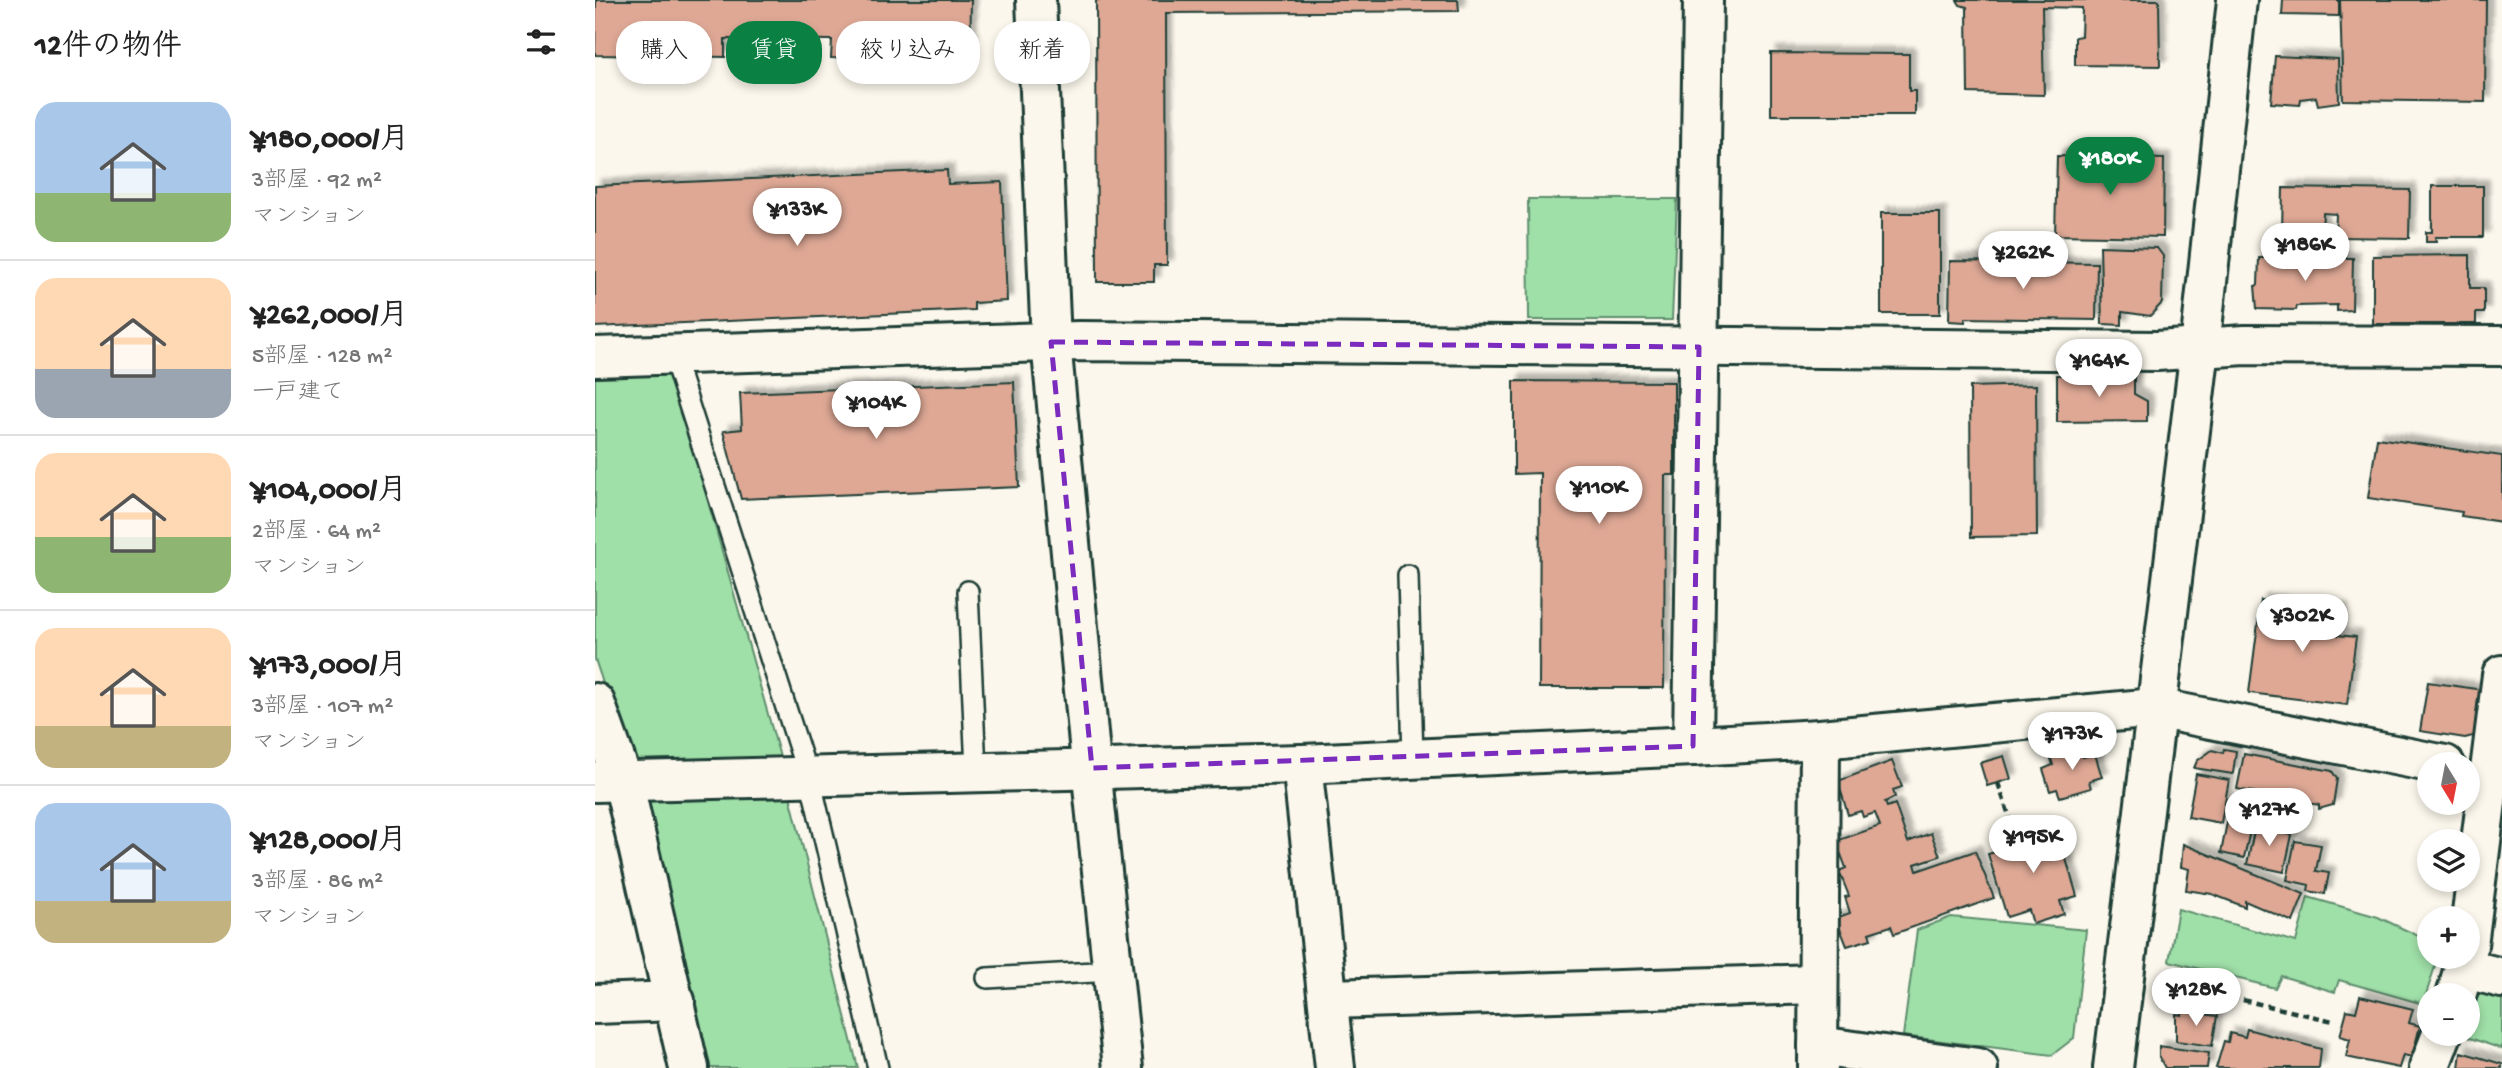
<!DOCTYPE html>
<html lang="ja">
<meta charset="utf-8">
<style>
:root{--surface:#fff;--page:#f6f6f6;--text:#222;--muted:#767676;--line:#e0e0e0;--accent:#0b8043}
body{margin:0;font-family:"Gochi Hand","Klee One",sans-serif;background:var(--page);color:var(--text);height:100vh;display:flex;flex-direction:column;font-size:26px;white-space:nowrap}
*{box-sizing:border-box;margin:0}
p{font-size:23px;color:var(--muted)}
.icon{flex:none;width:38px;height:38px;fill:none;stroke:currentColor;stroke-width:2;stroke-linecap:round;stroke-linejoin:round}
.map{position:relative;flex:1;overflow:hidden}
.sheet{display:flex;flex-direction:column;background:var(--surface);width:595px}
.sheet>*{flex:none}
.banner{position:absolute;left:21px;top:21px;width:665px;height:63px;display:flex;gap:14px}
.needle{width:46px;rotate:170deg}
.tools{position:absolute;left:1822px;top:752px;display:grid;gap:14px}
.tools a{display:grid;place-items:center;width:63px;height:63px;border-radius:50%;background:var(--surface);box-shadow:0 4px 10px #0003;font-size:35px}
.price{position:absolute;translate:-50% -60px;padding:0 16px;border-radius:24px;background:#fff;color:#222;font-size:23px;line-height:46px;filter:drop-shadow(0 2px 4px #0008)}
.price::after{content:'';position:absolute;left:50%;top:42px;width:21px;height:16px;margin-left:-10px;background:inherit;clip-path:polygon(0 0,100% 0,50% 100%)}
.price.active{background:var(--accent);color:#fff}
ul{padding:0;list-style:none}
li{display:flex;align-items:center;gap:21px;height:175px;padding:0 35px}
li+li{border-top:2px solid var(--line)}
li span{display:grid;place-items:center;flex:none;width:196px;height:140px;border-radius:21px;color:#555}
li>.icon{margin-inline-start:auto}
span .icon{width:84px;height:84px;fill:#fffc;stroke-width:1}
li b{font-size:30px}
h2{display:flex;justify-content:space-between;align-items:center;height:84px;padding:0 35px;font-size:30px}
.chip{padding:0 24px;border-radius:28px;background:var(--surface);box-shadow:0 4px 10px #0003;font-size:24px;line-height:63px}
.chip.active{background:var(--accent);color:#fff}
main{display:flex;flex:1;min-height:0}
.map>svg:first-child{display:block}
</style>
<main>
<section class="sheet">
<h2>12件の物件<svg class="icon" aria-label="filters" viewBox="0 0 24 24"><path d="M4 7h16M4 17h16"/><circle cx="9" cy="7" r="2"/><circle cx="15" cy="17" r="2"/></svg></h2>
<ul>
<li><span style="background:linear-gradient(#a9c7e8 65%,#8fb573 0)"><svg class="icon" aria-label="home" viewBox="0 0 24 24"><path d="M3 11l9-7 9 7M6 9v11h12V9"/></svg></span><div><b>¥180,000/月</b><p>3部屋 · 92 m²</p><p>マンション</p></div></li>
<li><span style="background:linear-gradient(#ffd9b3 65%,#9aa5b1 0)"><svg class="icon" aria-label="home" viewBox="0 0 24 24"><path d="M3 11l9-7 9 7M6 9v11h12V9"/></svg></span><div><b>¥262,000/月</b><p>5部屋 · 128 m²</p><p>一戸建て</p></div></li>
<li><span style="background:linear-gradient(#ffd9b3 60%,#8fb573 0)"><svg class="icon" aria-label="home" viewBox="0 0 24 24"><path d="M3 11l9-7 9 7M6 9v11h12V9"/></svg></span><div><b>¥104,000/月</b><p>2部屋 · 64 m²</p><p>マンション</p></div></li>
<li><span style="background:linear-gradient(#ffd9b3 70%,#c2b280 0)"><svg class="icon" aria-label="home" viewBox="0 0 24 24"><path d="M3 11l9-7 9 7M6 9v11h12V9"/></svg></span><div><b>¥173,000/月</b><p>3部屋 · 107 m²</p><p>マンション</p></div></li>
<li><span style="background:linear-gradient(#a9c7e8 70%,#c2b280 0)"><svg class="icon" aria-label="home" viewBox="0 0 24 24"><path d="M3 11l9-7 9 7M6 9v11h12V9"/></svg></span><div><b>¥128,000/月</b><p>3部屋 · 86 m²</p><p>マンション</p></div></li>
</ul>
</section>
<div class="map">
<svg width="1907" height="1068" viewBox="0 0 1907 1068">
<defs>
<filter id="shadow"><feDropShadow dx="6" dy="-6" stdDeviation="2" flood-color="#0004"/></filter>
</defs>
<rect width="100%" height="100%" fill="#fbf7ec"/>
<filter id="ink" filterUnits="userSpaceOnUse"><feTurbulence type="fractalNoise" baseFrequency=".0143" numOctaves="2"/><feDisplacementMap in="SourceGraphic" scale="14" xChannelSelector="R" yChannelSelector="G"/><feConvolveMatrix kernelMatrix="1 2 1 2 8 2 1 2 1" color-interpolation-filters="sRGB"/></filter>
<g filter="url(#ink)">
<g fill="#9fdfa8" stroke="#5f8e6e" stroke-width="2">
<path d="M 933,199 L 1082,199 L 1077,320 L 934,320 Z"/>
<path d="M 76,370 L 187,764 L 263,1068 L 110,1068 L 43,789 L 0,659 L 0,375 Z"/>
<path d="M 1713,897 L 1783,917 L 1834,941 L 1834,957 L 1843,957 L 1828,1004 L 1744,980 L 1740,992 L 1686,976 L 1680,988 L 1574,961 L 1583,909 L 1701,942 Z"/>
<path d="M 1356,917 L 1491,930 L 1479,1038 L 1457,1055 L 1308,1036 L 1322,930 Z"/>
<path d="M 1892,991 L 1907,995 L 1907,1049 L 1869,1036 L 1872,1034 L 1880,997 Z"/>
</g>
<g fill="#dea895" stroke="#1f3d34" stroke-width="2" filter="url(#shadow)">
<path d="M 1,0 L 376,0 L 375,60 L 236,58 L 237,40 L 130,39 L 130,57 L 0,55 Z"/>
<path d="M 501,0 L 863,0 L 864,11 L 571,13 L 572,265 L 559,265 L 559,282 L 502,282 Z"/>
<path d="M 1362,0 L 1564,0 L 1565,66 L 1480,65 L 1480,37 L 1486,36 L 1487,8 L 1447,7 L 1449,95 L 1373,93 L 1372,7 L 1365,5 Z"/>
<path d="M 1688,0 L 1744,0 L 1744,16 L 1687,15 Z"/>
<path d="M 1745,0 L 1891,0 L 1890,102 L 1748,100 Z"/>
<path d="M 1176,53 L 1314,54 L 1314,91 L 1320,91 L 1320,115 L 1176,115 Z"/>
<path d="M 1680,56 L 1743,59 L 1744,102 L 1723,105 L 1721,97 L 1706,99 L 1705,105 L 1676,103 Z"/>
<path d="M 1462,156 L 1569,159 L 1568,237 L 1460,235 Z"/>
<path d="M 352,170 L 353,184 L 407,182 L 412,301 L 379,303 L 379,310 L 0,327 L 0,186 Z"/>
<path d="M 1837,186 L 1888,186 L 1888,237 L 1840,237 L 1841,242 L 1831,242 L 1831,232 L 1837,232 Z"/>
<path d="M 1688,188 L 1815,190 L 1814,238 L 1740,237 L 1741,214 L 1728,213 L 1727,232 L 1687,232 Z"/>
<rect x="1286" y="213" width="59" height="101"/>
<path d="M 1505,246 L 1562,248 L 1568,256 L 1567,303 L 1555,316 L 1527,312 L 1527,325 L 1507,324 Z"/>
<path d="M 1875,255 L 1875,288 L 1889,288 L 1889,313 L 1881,313 L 1881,324 L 1778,324 L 1778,256 Z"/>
<path d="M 1664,258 L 1758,258 L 1757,310 L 1742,311 L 1742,305 L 1702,306 L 1701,310 L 1662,309 L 1660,286 L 1663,285 Z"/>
<path d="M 1355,261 L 1502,263 L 1501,320 L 1370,318 L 1370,322 L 1354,321 Z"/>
<path d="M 1539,374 L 1539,394 L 1552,401 L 1552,421 L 1462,422 L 1462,375 Z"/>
<path d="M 919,381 L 1079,382 L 1079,475 L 1070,475 L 1069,688 L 944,688 L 945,473 L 919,474 Z"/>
<path d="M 419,382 L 424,487 L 146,499 L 128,431 L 147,429 L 145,393 Z"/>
<path d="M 1441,385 L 1442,536 L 1376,537 L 1375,387 Z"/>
<path d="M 1782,438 L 1907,456 L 1907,522 L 1866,516 L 1867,512 L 1773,498 Z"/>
<path d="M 1666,600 L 1747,610 L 1743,635 L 1761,637 L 1752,705 L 1654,693 Z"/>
<path d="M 1833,682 L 1889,690 L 1882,735 L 1870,738 L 1825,731 Z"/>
<path d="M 1485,747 L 1488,757 L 1500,754 L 1507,777 L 1494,781 L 1496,788 L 1465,797 L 1462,789 L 1455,791 L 1448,769 L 1458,765 L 1455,756 Z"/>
<path d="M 1629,749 L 1641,751 L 1638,774 L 1599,768 L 1602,761 L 1617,750 L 1628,753 Z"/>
<path d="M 1649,754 L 1737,771 L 1742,779 L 1738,805 L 1724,809 L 1724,805 L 1642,789 Z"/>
<path d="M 1409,756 L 1416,779 L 1392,786 L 1385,763 Z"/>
<path d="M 1297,761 L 1307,787 L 1298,790 L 1300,797 L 1290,802 L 1292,807 L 1300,804 L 1313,842 L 1336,833 L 1345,856 L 1320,864 L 1322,871 L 1380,851 L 1399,898 L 1299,934 L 1296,926 L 1274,933 L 1276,939 L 1252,946 L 1241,918 L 1255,913 L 1250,897 L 1254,896 L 1244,871 L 1251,868 L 1241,841 L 1285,826 L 1280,813 L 1268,817 L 1266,811 L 1253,815 L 1243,781 Z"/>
<path d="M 1601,774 L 1634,780 L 1626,823 L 1593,817 Z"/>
<path d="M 1633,817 L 1648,821 L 1648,825 L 1656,826 L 1649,858 L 1626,853 Z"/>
<path d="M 1661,822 L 1678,825 L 1677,831 L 1697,835 L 1689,872 L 1652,864 Z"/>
<path d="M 1442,827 L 1445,837 L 1463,832 L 1482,896 L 1465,901 L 1469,914 L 1438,924 L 1434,910 L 1412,917 L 1393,854 L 1411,849 L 1408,838 Z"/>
<path d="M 1700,841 L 1726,845 L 1721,871 L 1734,873 L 1730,894 L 1713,891 L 1714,885 L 1692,880 Z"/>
<path d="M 1588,844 L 1709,894 L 1698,922 L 1650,901 L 1650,907 L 1617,894 L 1591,890 L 1594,869 L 1586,867 Z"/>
<path d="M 1765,996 L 1818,1009 L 1814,1023 L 1825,1026 L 1817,1057 L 1808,1055 L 1804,1068 L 1751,1057 L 1755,1039 L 1745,1036 L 1752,1010 L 1761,1012 Z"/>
<path d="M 1587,1011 L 1622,1016 L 1617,1046 L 1581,1041 L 1581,1014 L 1587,1015 Z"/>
<path d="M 1652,1029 L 1726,1049 L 1724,1068 L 1621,1068 L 1629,1041 L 1633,1042 L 1635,1033 L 1650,1037 Z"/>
<path d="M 1564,1046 L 1614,1053 L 1612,1068 L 1570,1068 L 1564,1057 Z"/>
<path d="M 1866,1052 L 1907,1064 L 1907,1068 L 1864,1068 Z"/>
</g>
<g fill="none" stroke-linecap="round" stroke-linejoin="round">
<g stroke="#1f3d34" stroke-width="24">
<g id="lane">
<path d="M 78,355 L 219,795 L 283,1068"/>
<path d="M 813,575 L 818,759"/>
<path d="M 373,591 L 381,770"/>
<path d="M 392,978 L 518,971"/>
</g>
</g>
<g stroke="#1f3d34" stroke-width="44">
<g id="street">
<path d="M 441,0 L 456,342 L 499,796 L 528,1068"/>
<path d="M 0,357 L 484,341 L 1562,351 L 1650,345 L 1907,346"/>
<path d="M 0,703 L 28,781 L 94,1068"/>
<path d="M 1098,746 L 1108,0"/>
<path d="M 707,764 L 740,1068"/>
<path d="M 0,782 L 707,764 L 1098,746 L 1225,739 L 1560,708 L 1850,765"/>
<path d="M 1872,953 L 1907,675"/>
<path d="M 1871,969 L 1907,978"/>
<path d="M 1861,996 L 1872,957"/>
<path d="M 734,999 L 1221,984"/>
<path d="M 0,1004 L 80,1001"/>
<path d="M 1223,1046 L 1383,1068"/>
<path d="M 1223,1068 L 1225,739"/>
<path d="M 1834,1068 L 1847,1034"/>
</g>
</g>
<g stroke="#1f3d34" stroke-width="44">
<path id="secondary" d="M 1518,1068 L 1605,348 L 1642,0"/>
</g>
<g stroke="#1f3d34" stroke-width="4.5" stroke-dasharray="7 5" stroke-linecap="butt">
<path d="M 1403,783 L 1418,827"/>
<path d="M 1566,981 L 1738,1021"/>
</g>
<use href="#lane" stroke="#fbf7ec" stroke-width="19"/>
<use href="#street" stroke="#fbf7ec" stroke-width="38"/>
<use href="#secondary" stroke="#fbf7ec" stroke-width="38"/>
</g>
</g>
<path fill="none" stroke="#7b2cbf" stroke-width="5" stroke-dasharray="14 9" stroke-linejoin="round" d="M 456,342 L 1104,347 L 1098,746 L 497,768 Z"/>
</svg>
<div class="tools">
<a><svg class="needle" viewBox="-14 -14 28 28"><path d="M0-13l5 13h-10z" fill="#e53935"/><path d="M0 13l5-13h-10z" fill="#767676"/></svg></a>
<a><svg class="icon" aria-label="layers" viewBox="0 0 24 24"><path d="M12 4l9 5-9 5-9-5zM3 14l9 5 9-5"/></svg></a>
<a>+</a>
<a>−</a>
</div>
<b class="price active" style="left:1515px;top:197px">¥180K</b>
<b class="price" style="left:202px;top:248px">¥133K</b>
<b class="price" style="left:1710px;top:283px">¥186K</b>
<b class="price" style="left:1428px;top:291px">¥262K</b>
<b class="price" style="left:1504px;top:399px">¥164K</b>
<b class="price" style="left:281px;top:441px">¥104K</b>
<b class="price" style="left:1004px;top:526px">¥110K</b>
<b class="price" style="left:1707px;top:654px">¥302K</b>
<b class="price" style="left:1477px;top:772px">¥173K</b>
<b class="price" style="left:1674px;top:848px">¥127K</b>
<b class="price" style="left:1438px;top:875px">¥195K</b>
<b class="price" style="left:1601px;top:1028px">¥128K</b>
<div class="banner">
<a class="chip">購入</a>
<a class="chip active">賃貸</a>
<a class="chip">絞り込み</a>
<a class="chip">新着</a>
</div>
</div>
</main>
